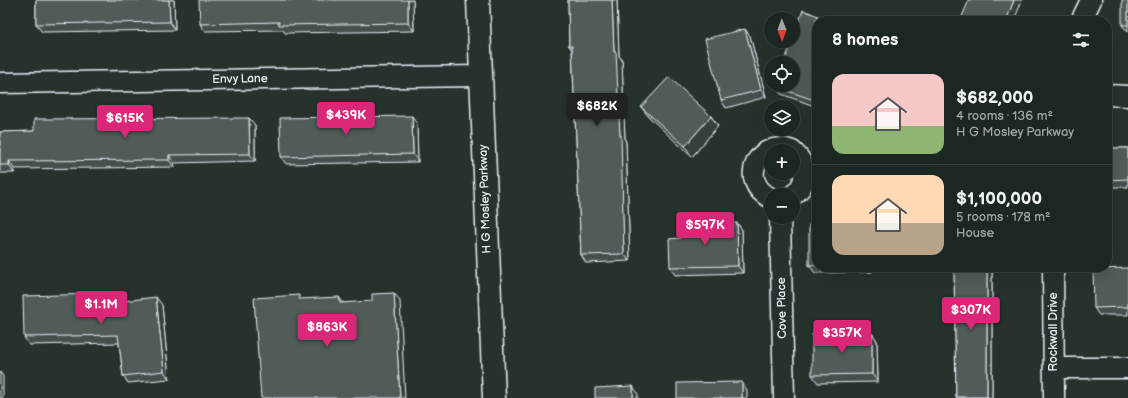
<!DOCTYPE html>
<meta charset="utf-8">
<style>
:root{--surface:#1c2622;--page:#252e2a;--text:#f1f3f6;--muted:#a0a5a5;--line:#3a4340;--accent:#db2777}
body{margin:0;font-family:"Balsamiq Sans",sans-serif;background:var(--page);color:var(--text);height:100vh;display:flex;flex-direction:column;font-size:15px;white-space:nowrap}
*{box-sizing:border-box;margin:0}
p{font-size:13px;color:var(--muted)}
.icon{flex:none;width:22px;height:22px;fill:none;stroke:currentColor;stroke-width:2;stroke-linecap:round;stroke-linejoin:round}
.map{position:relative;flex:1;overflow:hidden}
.drawer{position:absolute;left:812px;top:16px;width:300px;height:256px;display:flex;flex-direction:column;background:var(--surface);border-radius:16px;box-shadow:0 4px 16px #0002,0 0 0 1px var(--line)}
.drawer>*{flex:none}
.needle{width:26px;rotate:179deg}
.controls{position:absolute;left:764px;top:12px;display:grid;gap:8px}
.controls a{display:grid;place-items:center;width:36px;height:36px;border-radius:50%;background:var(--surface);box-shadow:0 4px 16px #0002,0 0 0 1px var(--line);font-size:20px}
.price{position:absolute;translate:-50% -34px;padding:0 9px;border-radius:4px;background:var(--accent);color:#fff;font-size:13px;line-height:26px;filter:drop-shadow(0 1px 2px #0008)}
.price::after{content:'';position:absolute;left:50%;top:24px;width:12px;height:9px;margin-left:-6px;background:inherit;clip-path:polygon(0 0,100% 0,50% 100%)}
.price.selected{background:#222;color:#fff}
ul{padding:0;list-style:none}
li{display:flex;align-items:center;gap:12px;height:100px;padding:0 20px}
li+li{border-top:1px solid var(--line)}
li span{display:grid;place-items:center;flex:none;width:112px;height:80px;border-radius:12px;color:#555}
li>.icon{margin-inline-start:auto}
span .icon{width:48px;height:48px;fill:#fffc;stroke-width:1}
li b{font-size:17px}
h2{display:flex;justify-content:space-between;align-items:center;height:48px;padding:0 20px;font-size:17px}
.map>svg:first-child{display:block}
</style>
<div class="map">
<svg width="1128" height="398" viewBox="0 0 1128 398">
<rect width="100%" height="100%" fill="#26332d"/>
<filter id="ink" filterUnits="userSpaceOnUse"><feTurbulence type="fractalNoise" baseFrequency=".025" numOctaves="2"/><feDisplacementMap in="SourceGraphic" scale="8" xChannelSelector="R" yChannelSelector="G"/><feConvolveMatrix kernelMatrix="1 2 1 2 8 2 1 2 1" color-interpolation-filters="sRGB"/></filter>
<g filter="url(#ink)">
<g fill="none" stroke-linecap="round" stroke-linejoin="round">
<g stroke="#e8f1f8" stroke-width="23">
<g id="minor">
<path d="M 1081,21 L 1091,0"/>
<path d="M 0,83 L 480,76"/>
<path d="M 1107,95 L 1128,96"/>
<path d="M 793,152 C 807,164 809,184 793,195"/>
<path d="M 771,198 C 737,182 758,137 792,151"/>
<path d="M 780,217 L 784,398"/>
<path d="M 1053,267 L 1054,398"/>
<path d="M 1054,368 L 1128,368"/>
</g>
</g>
<g stroke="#e8f1f8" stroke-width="25">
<path id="major" d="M 478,0 L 494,398"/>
</g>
<use href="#minor" stroke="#26332d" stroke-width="20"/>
<use href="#major" stroke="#26332d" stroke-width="22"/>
</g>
<g fill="#454f4d" stroke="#e8f1f8">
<path d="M 36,0 L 174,0 L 175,30 L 42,32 L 36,24 Z"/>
<path d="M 413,0 L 414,31 L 285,33 L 283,30 L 205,31 L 200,24 Z"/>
<path d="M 568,0 L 617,0 L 619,56 L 622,60 L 625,140 L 626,142 L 630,261 L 586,263 L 581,255 L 572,50 L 569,46 Z"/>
<path d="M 1128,0 L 1128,32 L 1122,25 Z"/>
<path d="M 818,16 L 822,21 L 817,21 L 817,107 L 781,94 L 776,87 Z"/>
<path d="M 750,36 L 766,97 L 726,108 L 721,100 Z"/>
<path d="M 641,107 L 711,116 L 718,126 L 692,157 L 649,117 Z"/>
<path d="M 417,124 L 418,162 L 286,164 L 281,157 Z"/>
<path d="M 255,125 L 255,161 L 174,163 L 174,167 L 14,169 L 14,173 L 0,173 L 0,132 Z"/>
<path d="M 1107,148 L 1128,148 L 1128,187 L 1112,187 L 1107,180 Z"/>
<path d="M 737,223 L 742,230 L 743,273 L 675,275 L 670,267 Z"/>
<path d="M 817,225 L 817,267 L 871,267 L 872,272 L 815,273 L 809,265 Z"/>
<path d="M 954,267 L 992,267 L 992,398 L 957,398 L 956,397 Z"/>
<path d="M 1128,268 L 1128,315 L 1099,315 L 1094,308 Z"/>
<path d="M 103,302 L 103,303 L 162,305 L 169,379 L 128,383 L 123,376 L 119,343 L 29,345 L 24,337 Z"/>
<path d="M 872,333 L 877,341 L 878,382 L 818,383 L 812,375 Z"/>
</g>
<g fill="#38403e" stroke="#e8f1f8">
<path d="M 169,0 L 174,0 L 175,30 L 170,22 Z"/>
<path d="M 408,0 L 413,0 L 414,31 L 408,23 Z"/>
<path d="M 612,0 L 617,0 L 619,56 L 622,60 L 625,140 L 626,142 L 630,261 L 624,254 L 620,136 L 614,52 Z"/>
<path d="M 1014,0 L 1022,0 L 1014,21 L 1006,21 Z"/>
<path d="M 818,16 L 822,21 L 817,21 L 817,38 L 812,31 Z"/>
<path d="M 745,29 L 750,36 L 766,97 L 761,90 Z"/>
<path d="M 412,116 L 417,124 L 418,162 L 413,154 Z"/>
<path d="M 711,116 L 718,126 L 692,157 L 685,146 Z"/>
<path d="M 249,118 L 255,125 L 255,161 L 250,154 Z"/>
<path d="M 169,155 L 174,163 L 174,167 L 169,160 Z"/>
<path d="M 9,161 L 14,169 L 14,173 L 9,165 Z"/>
<path d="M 737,223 L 742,230 L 743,273 L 738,266 Z"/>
<path d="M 868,267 L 871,267 L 872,272 Z"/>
<path d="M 987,267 L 992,267 L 992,398 L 988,398 L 987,397 Z"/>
<path d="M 394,293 L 400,301 L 405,398 L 400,398 Z"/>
<path d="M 98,294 L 103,302 L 103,311 L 98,304 Z"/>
<path d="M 156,297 L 162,305 L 169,379 L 164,371 Z"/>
<path d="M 339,297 L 344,304 L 340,303 Z"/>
<path d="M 872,333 L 877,341 L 878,382 L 872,374 Z"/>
<path d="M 0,372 L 3,376 L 3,398 L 0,398 Z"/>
<path d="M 742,382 L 747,390 L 747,398 L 742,398 Z"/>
<path d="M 633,386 L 638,394 L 638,398 L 633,398 Z"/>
</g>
<g fill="#505c59" stroke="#e8f1f8">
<path d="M 36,0 L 169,0 L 170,22 L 36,24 Z"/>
<path d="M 199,0 L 408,0 L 408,23 L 279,25 L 279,22 L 200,24 Z"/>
<path d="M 568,0 L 612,0 L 614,52 L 616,52 L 620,136 L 621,135 L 624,254 L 581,255 L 572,46 L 569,46 Z"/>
<path d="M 969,0 L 1014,0 L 1006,21 L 960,21 Z"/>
<rect x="1122" y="0" width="6" height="25"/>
<path d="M 803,10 L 818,16 L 812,31 L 817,33 L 817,101 L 776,87 L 776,85 L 793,85 L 793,63 L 784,63 L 792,41 L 793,41 L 793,39 Z"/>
<path d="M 745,29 L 761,90 L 721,100 L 705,39 Z"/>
<path d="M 669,77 L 711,116 L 685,146 L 641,107 Z"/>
<path d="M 412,116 L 413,154 L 281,157 L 280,118 Z"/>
<path d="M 249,118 L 250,154 L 169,155 L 169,160 L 9,161 L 9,165 L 0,165 L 0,132 L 34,131 L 34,119 Z"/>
<path d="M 1107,148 L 1128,148 L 1128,179 L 1107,180 Z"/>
<path d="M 737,223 L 738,266 L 670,267 L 669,239 L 681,238 L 681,224 Z"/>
<rect x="809" y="225" width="8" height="40"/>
<path d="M 954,267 L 987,267 L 987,397 L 956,397 Z"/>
<path d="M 1128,268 L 1128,307 L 1094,308 L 1093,269 Z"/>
<path d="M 394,293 L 400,398 L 261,398 L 254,298 L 299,295 L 299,299 L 339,297 L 340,303 L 372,301 L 372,294 Z"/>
<path d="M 98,294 L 98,304 L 156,297 L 164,371 L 123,376 L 118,335 L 24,337 L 23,296 Z"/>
<path d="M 872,333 L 872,374 L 812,375 L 812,334 Z"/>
<path d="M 742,382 L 742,398 L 677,398 L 677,383 Z"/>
<path d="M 633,386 L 633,398 L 595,398 L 595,388 Z"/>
</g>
</g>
<g text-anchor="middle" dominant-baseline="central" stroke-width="4" stroke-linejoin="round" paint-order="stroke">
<g font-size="12" fill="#e8f1f8" stroke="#26332d">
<text transform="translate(240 79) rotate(-1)">Envy Lane</text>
<text transform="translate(485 199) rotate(-92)">H G Mosley Parkway</text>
<text transform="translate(782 308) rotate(-91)">Cove Place</text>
<text transform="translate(1053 332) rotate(-90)">Rockwall Drive</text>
</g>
</g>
</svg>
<div class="controls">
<a><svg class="needle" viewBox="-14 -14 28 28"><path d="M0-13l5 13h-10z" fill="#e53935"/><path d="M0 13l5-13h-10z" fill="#a0a5a5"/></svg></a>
<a><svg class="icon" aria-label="locate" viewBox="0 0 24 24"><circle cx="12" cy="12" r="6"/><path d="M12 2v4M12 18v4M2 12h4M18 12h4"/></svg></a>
<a><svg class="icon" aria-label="layers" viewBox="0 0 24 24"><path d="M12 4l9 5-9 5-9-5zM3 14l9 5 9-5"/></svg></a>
<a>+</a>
<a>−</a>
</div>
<b class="price selected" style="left:597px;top:127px">$682K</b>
<b class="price" style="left:346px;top:136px">$439K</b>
<b class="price" style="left:125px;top:139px">$615K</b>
<b class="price" style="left:705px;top:246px">$597K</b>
<b class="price" style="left:101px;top:325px">$1.1M</b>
<b class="price" style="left:971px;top:331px">$307K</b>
<b class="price" style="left:327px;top:348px">$863K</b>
<b class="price" style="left:842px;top:354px">$357K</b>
<section class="drawer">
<h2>8 homes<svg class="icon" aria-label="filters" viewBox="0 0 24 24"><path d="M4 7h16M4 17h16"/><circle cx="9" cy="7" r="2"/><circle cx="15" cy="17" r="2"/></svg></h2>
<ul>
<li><span style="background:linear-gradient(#f6c9c9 65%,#8fb573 0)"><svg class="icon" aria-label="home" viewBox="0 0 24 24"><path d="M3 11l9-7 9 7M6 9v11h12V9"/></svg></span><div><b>$682,000</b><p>4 rooms · 136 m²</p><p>H G Mosley Parkway</p></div></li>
<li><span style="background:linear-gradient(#ffd9b3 60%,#b9a48a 0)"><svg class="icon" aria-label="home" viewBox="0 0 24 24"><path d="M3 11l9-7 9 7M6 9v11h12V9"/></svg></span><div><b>$1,100,000</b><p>5 rooms · 178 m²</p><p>House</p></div></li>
</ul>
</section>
</div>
